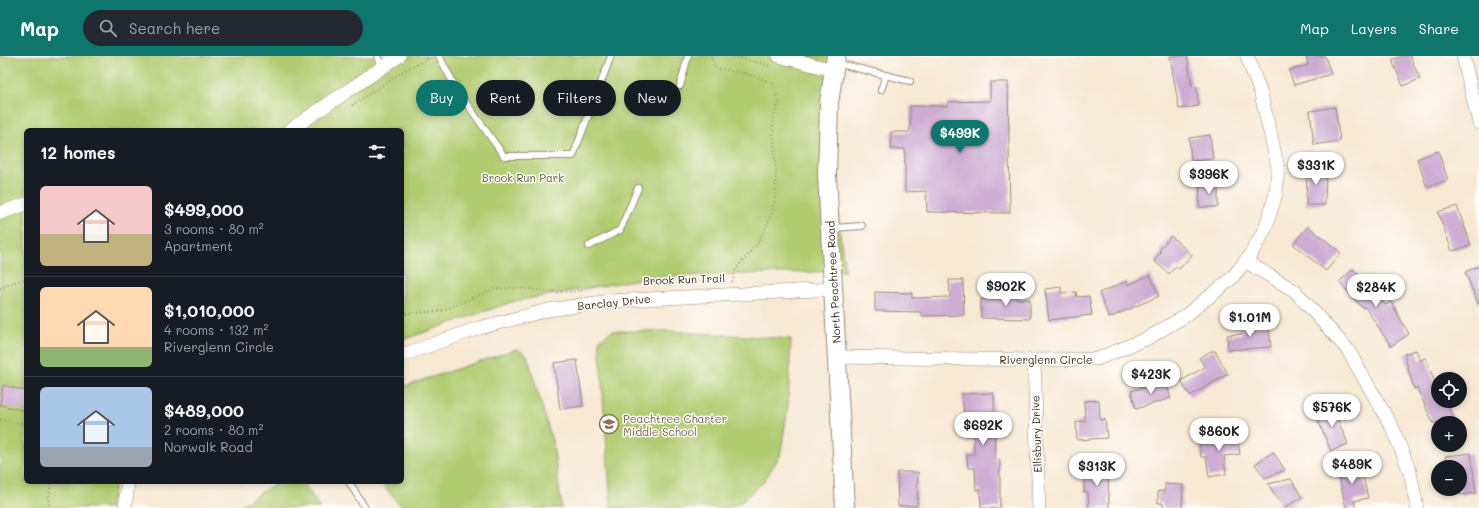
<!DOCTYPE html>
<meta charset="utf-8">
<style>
:root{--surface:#171b24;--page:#242831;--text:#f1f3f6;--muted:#9ea1a6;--line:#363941;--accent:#0f766e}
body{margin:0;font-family:Mali,sans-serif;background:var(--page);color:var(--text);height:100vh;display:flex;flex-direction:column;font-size:15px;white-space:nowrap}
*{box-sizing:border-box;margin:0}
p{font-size:13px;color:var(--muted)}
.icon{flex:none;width:22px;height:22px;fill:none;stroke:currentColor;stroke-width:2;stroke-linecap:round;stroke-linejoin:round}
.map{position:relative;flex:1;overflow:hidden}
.side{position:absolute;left:24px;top:72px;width:380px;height:356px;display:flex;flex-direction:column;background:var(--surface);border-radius:6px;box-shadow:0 2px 6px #0003}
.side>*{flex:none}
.guide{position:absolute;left:416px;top:24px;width:380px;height:36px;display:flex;gap:8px}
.controls{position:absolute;left:1431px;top:316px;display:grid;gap:8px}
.controls a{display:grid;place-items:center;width:36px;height:36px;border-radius:50%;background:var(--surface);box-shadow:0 2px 6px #0003;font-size:20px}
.price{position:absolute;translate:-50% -34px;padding:0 9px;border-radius:14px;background:#fff;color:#222;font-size:13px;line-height:26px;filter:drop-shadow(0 1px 2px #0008)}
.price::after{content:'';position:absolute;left:50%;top:24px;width:12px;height:9px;margin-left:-6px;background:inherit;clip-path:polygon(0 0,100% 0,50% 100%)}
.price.current{background:var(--accent);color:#fff}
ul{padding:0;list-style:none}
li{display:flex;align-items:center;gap:12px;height:100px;padding:0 16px}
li+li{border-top:1px solid var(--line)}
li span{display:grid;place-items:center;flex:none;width:112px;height:80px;border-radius:6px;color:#555}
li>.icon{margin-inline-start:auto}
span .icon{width:48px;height:48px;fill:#fffc;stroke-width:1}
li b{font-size:17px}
h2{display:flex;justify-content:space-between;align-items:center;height:48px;padding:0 16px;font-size:17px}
.tag{padding:0 14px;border-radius:18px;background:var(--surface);box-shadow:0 2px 6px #0003;font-size:14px;line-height:36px}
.tag.current{background:var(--accent);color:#fff}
header{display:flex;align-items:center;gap:24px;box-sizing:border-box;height:56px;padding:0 20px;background:var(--accent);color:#fff}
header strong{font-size:19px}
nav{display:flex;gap:22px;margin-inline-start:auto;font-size:14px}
.search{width:280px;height:36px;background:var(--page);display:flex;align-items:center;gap:10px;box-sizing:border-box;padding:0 14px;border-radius:22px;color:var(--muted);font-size:15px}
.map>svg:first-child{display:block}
</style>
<header>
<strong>Map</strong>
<div class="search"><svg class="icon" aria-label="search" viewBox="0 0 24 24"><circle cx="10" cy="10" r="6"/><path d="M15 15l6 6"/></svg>Search here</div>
<nav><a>Map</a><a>Layers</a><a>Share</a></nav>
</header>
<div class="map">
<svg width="1479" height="452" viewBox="0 0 1479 452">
<rect width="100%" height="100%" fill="#fdfcf7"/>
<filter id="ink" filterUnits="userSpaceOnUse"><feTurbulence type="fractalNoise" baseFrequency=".025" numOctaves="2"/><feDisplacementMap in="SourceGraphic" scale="8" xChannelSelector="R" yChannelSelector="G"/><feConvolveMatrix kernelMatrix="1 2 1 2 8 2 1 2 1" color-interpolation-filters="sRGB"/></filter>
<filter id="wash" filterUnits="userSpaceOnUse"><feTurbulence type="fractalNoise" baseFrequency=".012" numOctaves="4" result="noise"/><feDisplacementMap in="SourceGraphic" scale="16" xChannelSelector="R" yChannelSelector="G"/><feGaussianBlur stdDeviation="0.9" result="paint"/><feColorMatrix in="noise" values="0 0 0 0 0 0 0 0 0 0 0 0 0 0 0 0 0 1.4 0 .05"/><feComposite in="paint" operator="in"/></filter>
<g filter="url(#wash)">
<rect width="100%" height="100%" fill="#f7e8d3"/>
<g fill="#b1cb70" stroke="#767a47">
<path d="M 0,0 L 839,0 L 825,66 L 845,215 L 652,221 L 515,245 L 402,284 L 402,74 L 26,74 L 26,426 L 119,426 L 115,429 L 110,452 L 0,452 Z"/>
<path d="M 612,275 L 671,275 L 791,283 L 788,351 L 780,400 L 763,426 L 743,445 L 729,452 L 611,452 L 599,284 Z"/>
<path d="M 517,293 L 527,299 L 553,388 L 562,452 L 406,452 L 397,446 L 381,426 L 402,426 L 402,331 Z"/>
<path d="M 277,426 L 303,426 L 320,452 L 237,452 Z"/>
</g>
<g id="blocks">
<g fill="#cdabd3">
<path d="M 1170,0 L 1187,0 L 1192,31 L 1196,30 L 1199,50 L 1179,53 Z"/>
<path d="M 1306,0 L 1325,0 L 1331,18 L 1294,29 L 1289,15 L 1308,9 Z"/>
<path d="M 1402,0 L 1410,0 L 1420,23 L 1403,30 L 1392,4 Z"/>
<path d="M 990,26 L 1008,26 L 1010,157 L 927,156 L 926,135 L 905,136 L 905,93 L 891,93 L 891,76 L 910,76 L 910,50 L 948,50 L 948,46 L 990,45 Z"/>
<path d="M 1335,51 L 1340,85 L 1314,89 L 1310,55 Z"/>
<path d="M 1210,79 L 1213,103 L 1191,105 L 1189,82 Z"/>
<path d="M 1438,95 L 1448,124 L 1427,131 L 1417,103 Z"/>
<path d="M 1307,112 L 1326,112 L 1325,149 L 1306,149 Z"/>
<path d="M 1200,127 L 1218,128 L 1218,151 L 1199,151 Z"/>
<path d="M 1457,150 L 1471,189 L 1452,195 L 1438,156 Z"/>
<path d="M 1308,170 L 1341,197 L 1326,215 L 1293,188 Z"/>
<path d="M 1171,180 L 1192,199 L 1179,213 L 1176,210 L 1169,218 L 1154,205 L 1161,196 L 1159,194 Z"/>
<path d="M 1479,210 L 1479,249 L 1465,216 Z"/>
<path d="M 1353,213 L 1386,249 L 1391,246 L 1409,278 L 1391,290 L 1365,251 L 1363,252 L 1339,226 Z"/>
<path d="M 1150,219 L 1159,240 L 1109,262 L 1099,237 L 1127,225 L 1128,229 Z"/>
<path d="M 949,224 L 963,224 L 964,259 L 921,260 L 921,256 L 875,255 L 875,236 L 912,237 L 912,242 L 950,241 Z"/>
<path d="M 1061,231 L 1061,237 L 1076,236 L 1077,241 L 1089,240 L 1092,259 L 1049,264 L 1045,233 Z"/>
<path d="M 995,236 L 1016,237 L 1016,243 L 1030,243 L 1030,263 L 981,262 L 981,243 L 995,244 Z"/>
<path d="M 1269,269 L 1271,291 L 1228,294 L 1227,279 L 1242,278 L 1242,271 Z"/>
<path d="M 1416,294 L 1420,304 L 1426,302 L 1438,336 L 1438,345 L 1446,345 L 1456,367 L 1433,367 L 1417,332 L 1414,333 L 1404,298 Z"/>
<path d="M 1211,295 L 1215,295 L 1228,318 L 1190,340 L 1181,325 L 1205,311 L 1199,302 Z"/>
<path d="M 577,304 L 583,350 L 560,353 L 554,307 Z"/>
<path d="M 1166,325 L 1171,342 L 1136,353 L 1131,335 Z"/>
<path d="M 3,329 L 26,335 L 26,355 L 0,349 Z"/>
<path d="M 994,337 L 995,404 L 1000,404 L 1000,452 L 981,452 L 980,433 L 976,434 L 975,412 L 968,412 L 967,399 L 974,398 L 974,380 L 966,380 L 962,338 Z"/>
<path d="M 1099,344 L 1100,364 L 1105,363 L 1107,382 L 1077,384 L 1076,366 L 1085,365 L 1084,345 Z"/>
<path d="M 1332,350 L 1348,388 L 1331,395 L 1315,357 Z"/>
<path d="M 1237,378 L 1240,398 L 1224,400 L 1226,418 L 1209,421 L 1206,401 L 1201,401 L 1199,383 Z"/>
<path d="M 1273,396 L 1285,414 L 1265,422 L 1255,408 Z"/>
<path d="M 1471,397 L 1476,437 L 1460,439 L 1460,411 L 1446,411 L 1445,400 Z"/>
<path d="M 1360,408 L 1368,442 L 1354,445 L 1356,452 L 1346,452 L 1337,413 Z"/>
<path d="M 1108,409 L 1109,452 L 1089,452 L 1088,436 L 1084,436 L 1084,416 L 1091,416 L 1091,410 Z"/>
<path d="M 897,416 L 918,416 L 917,450 L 898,450 Z"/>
<path d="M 1291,423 L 1302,441 L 1284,452 L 1268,428 Z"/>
<path d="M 1165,428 L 1183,429 L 1182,452 L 1163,452 L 1163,447 L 1158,447 L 1158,435 L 1165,435 Z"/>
</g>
</g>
</g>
<g filter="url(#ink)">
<use href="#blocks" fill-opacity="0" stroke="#998978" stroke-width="1"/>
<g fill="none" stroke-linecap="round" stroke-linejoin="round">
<g stroke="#998978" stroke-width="8">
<g id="lane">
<path d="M 377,0 L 382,11"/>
<path d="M 439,0 L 457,34 L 504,100 L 573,100 L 611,0"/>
<path d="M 836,7 L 910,25"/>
<path d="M 680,30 L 688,0"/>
<path d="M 881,34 L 886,19"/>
<path d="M 832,172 L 862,170"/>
<path d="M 589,190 L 620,174 L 638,132"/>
<path d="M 349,426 L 365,452"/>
</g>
</g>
<g stroke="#998978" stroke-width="14">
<g id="street">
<path d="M 779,0 L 833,14"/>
<path d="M 1463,0 L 1479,67"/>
<path d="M 290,74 L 399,0"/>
<path d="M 0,157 L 26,148"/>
<path d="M 1245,205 L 1295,235 L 1348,294 L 1393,373 L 1410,416 L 1417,452"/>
<path d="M 402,299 L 479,272 L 548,254 L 610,245 L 834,233"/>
<path d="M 837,301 L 1034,304 L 1097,303 L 1148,282 L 1185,260 L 1231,223 L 1249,201 L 1265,173 L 1276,138 L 1278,111 L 1261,38 L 1247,0"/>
<path d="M 1034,304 L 1039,452"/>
<path d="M 125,452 L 128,426"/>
</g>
</g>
<g stroke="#998978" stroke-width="20">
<path id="secondary" d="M 836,0 L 829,47 L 827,119 L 845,452"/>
</g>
<g stroke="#998978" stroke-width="2" stroke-dasharray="1 3" stroke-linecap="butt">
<path d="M 711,0 L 716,12 C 735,16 756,18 773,28 L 779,46 L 774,60 L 773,72 L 776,117 L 775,144 L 770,162 L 758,187 L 736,213 L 732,227"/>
<path d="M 733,0 L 770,10"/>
<path d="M 352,49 L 410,11 L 431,2"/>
<path d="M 0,232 L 26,222"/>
<path d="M 402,258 L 441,255 L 494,233 L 518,232 L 559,236 L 584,235"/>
<path d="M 0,364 L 26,368"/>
<path d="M 51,452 L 48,447 L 51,426"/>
</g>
<use href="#lane" stroke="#fff" stroke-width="6"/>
<use href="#street" stroke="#fff" stroke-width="13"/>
<use href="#secondary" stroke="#fff" stroke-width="18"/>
</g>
</g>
<defs>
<g id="school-ring" transform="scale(1)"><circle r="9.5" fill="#fdfcf7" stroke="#8d6e63" stroke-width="1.5"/><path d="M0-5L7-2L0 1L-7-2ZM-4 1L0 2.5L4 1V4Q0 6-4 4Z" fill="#8d6e63"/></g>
</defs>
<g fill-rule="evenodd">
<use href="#school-ring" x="609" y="368"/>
</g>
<g text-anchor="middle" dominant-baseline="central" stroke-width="3" stroke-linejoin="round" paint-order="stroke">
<g font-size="11" fill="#5e5a37" stroke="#fdfcf7">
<text x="523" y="121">Brook Run Park</text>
</g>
<g font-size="11" fill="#3b2a1e" stroke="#fdfcf7">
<text transform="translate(684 223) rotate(-2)">Brook Run Trail</text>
<text transform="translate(833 226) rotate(-93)">North Peachtree Road</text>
<text transform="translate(614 246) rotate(-6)">Barclay Drive</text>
<text x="1046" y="303">Riverglenn Circle</text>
<text transform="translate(1036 378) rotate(-92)">Ellisbury Drive</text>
</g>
<g font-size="11" fill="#785e54" stroke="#fdfcf7" text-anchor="start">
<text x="623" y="362">Peachtree Charter<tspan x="623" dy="13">Middle School</tspan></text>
</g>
</g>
</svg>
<div class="controls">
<a><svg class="icon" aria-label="locate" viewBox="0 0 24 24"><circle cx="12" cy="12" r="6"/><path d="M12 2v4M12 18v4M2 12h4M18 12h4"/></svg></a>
<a>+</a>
<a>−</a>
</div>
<b class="price current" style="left:960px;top:98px">$499K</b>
<b class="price" style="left:1316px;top:130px">$331K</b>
<b class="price" style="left:1209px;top:139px">$396K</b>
<b class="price" style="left:1006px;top:251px">$902K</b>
<b class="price" style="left:1376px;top:252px">$284K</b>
<b class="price" style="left:1250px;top:282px">$1.01M</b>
<b class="price" style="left:1151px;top:339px">$423K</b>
<b class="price" style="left:1332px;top:372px">$576K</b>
<b class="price" style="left:983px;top:390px">$692K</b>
<b class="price" style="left:1219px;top:396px">$860K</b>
<b class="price" style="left:1352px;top:429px">$489K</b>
<b class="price" style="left:1097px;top:431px">$313K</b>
<div class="guide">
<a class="tag current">Buy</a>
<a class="tag">Rent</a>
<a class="tag">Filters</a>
<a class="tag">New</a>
</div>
<section class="side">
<h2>12 homes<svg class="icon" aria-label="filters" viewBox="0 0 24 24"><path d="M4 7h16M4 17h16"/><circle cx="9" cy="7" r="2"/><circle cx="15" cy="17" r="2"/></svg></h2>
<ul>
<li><span style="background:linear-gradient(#f6c9c9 60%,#c2b280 0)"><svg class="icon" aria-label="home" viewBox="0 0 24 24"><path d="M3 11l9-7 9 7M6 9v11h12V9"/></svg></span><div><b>$499,000</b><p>3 rooms · 80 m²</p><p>Apartment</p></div></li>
<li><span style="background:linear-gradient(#ffd9b3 75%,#8fb573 0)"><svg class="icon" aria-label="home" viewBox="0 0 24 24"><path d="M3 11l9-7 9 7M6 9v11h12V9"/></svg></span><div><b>$1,010,000</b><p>4 rooms · 132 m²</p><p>Riverglenn Circle</p></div></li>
<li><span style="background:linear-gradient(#a9c7e8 75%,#9aa5b1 0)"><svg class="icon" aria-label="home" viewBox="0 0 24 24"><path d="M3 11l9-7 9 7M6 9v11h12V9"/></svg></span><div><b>$489,000</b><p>2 rooms · 80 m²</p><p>Norwalk Road</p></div></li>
</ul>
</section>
</div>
